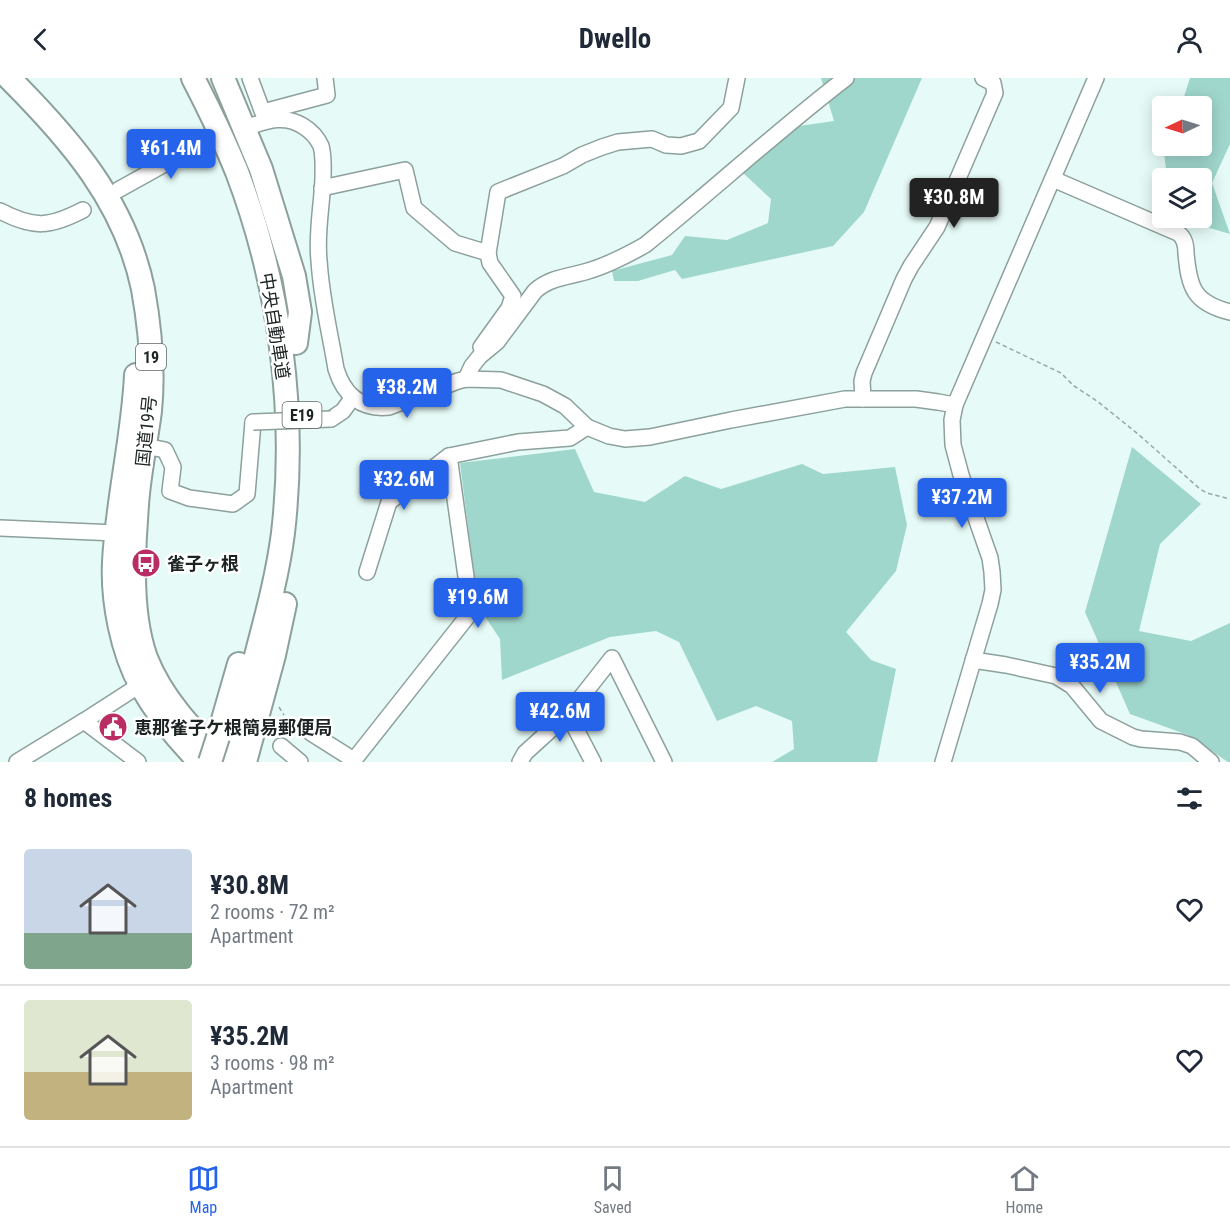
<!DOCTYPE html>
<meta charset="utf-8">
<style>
:root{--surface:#fff;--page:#f2f2f3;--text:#1f2937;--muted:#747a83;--line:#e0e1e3;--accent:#2563eb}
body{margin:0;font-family:"Roboto Condensed","Noto Sans JP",sans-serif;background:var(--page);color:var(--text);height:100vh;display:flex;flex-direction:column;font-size:22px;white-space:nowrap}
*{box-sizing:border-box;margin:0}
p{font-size:20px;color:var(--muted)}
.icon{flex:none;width:33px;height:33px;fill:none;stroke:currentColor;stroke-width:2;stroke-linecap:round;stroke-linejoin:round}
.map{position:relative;height:684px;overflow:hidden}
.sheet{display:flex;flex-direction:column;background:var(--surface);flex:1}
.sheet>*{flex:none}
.needle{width:39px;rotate:266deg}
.controls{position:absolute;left:1152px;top:18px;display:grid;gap:12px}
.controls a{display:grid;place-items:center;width:60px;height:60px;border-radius:6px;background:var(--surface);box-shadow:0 3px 15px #0003;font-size:30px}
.price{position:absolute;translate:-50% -51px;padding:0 14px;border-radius:6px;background:var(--accent);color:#fff;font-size:20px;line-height:39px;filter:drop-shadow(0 2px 3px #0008)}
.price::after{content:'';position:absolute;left:50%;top:36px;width:18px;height:14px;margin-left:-9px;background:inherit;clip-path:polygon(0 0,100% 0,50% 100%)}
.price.selected{background:#222;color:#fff}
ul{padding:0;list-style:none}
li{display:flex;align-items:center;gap:18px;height:150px;padding:0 24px}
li+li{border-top:2px solid var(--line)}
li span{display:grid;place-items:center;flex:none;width:168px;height:120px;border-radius:6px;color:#555}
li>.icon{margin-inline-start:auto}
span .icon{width:72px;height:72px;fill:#fffc;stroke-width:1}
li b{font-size:26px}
h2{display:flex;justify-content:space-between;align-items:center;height:72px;padding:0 24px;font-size:26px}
header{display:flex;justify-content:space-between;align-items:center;height:78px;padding:0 24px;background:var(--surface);font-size:27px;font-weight:700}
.dock{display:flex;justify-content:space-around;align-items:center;height:84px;border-top:2px solid var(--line);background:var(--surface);font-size:16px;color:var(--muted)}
.dock a{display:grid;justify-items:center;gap:3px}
.dock .selected{color:var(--accent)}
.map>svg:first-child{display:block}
</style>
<header><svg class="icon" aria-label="back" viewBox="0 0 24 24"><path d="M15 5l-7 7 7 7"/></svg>Dwello<svg class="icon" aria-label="person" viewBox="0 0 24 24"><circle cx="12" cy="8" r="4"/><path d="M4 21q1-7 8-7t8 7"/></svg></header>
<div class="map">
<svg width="1230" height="684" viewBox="0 0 1230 684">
<rect width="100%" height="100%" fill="#e6fbf7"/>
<g fill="#a0d7cd">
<path d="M 821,0 L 922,0 L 864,134 L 833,168 L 682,201 L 675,192 L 638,203 L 614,203 L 612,193 L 672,177 L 685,158 L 727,162 L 768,145 L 771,121 L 743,95 L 799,48 L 834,43 Z"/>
<path d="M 1190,0 L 1230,0 L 1230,66 L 1212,105 L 1230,156 L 1176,140 L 1202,140 L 1202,100 L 1167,100 L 1164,74 L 1166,68 L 1202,68 L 1202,28 L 1181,28 Z"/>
<path d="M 1132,369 L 1201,426 L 1160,466 L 1139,553 L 1191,563 L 1230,545 L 1230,684 L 1228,684 L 1188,657 L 1130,636 L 1085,534 Z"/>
<path d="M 575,371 L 594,414 L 645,424 L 685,398 L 721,411 L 802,386 L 823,396 L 895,389 L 907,447 L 896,493 L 846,554 L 871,582 L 896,591 L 877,684 L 772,684 L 794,671 L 792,643 L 756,628 L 717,643 L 679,564 L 656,553 L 610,559 L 502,602 L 500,561 L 478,528 L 460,385 Z"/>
</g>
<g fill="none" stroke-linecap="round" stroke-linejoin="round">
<g stroke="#8ca09c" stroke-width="18">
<g id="minor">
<path d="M 250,0 L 266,43"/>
<path d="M 263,34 L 327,17 L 325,0"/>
<path d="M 251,48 C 269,42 285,37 303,48 C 311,53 317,59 321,68 C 324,78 323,90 323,100 C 322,128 316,155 319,182 C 321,219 330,255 336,291 C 344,317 361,332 389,329 L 458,303 L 466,301 L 501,302 L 543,316 L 565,328 L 587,349 L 609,358 L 625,361 L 650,359 L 731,342 L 845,321 L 916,321 L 938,324 L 955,327"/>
<path d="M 1053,101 L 1178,155 C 1185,160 1186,167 1186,175 C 1189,210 1194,225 1230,234"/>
<path d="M 322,110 L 405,92 L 414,130 L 455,165 L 488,175"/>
<path d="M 118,112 L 172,82 L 211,64"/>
<path d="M 0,133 C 34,151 50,149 83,132"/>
<path d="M 481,269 L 509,230 L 513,218 L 490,185 L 488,175 L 498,114 L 563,88 L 582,77 L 602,69 L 618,64 L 652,61 L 666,67 L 681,68 L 699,63 L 731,30 L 737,0"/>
<path d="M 466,301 L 472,288 L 480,278 L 497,264 L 535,213 C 550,199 569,199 588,193 C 605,188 629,176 645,167 C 713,112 777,53 846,0"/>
<path d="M 863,321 L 862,303 L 864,295 L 904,201 L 911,188 L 937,149 L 995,15 L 993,5 L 983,0"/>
<path d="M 331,341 L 343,333 L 353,319"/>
<path d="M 145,368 L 165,372 L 173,389 L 170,413 L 189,420 L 233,426 L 247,416 L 253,344"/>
<path d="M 0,450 L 116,455"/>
<path d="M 367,494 L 389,424 L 449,378 L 518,364 L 570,360 L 587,349"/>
<path d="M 973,582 L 1006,587 L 1056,598 L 1072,608 L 1101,643 L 1133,659 L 1141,661 L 1180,664 L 1192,668 L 1211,684"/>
<path d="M 568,636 L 612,580 L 664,684"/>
<path d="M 84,643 L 138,684"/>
<path d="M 311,655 L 354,682 L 352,684"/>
<path d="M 281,668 L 300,684"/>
<path d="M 354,682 L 471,534 L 449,378"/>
<path d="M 17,684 L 84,643 L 146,603"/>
<path d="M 520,684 L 525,675 L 568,636 L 593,684"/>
<path d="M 943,684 L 990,526 L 993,512 L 992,494 L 990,480 L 961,397 L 953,367 L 952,342 L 955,327 L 1096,0"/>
</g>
</g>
<g stroke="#8ca09c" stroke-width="26">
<g id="highway">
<path d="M 9,0 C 70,61 125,124 143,211 C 150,250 154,293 150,333 C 146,364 139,396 137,427 C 135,450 134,472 134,495 C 134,524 136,552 146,580 C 162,621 193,653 224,684"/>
<path d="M 193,0 C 209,31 224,62 237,94 C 280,207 297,335 283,455 C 278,494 268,532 258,570 C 249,608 239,646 228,684"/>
<path d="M 223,0 L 261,91 L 294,198 L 300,234 L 296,265"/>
<path d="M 136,297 C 133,360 117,422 114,484 C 112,523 122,574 141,608 C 157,636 178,662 200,684"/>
<path d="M 218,659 L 239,586"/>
<path d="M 245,684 L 274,577 L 285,526"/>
</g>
</g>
<g stroke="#98a8a5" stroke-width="1.5" stroke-dasharray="4.5 3" stroke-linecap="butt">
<path d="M 996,264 L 1061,295 L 1074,308 L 1097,323 L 1138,356 L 1200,411 L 1207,415 L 1230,421"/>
<path d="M 279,629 L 284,637"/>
</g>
<use href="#minor" stroke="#fff" stroke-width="15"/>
<use href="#highway" stroke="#fff" stroke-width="22"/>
<g stroke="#8ca09c" stroke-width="18" stroke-linecap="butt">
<path id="minor-bridge" d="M 253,344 L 331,341"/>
</g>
<g stroke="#8ca09c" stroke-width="26" stroke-linecap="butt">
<path id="highway-bridge" d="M 210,684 L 218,659"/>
</g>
<use href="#minor-bridge" stroke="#fff" stroke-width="15"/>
<use href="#highway-bridge" stroke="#fff" stroke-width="22"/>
</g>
<defs>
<g id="bus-disc" transform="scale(1.5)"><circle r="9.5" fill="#b92d64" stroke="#fff"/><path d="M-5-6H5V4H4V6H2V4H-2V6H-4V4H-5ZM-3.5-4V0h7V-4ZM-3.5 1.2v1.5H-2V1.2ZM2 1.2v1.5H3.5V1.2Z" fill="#fff"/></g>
<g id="civic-disc" transform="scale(1.5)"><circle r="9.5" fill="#b92d64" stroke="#fff"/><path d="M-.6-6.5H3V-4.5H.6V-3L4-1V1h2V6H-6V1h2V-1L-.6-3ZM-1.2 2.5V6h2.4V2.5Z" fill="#fff"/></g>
</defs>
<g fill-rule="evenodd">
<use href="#bus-disc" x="146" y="485"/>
<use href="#civic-disc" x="113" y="649"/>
</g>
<g text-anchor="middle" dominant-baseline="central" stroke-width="5" stroke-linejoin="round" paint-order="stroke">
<g fill="#fff" stroke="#606665" stroke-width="1.5">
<rect x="136" y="266" width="30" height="26" rx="4.5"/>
<rect x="282.5" y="324" width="39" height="26" rx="4.5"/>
</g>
<g font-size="16" font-weight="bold" fill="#1c2423">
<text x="151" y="279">19</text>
<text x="302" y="337">E19</text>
</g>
<g font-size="18" fill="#1c2423" stroke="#fff">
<text transform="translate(275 248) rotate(81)">中央自動車道</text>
<text transform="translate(146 353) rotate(-84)">国道19号</text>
</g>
<g font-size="18" font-weight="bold" fill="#1c2423" stroke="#fff" text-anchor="start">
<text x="167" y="485">雀子ヶ根</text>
<text x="134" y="649">恵那雀子ケ根簡易郵便局</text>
</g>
</g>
</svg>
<div class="controls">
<a><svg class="needle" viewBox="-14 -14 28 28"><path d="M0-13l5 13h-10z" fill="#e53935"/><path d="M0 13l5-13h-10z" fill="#747a83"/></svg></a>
<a><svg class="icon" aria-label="layers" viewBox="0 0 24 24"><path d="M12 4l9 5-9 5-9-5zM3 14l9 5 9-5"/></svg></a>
</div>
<b class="price" style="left:171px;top:102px">¥61.4M</b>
<b class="price selected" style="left:954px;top:151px">¥30.8M</b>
<b class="price" style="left:407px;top:341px">¥38.2M</b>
<b class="price" style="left:404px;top:433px">¥32.6M</b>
<b class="price" style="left:962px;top:451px">¥37.2M</b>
<b class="price" style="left:478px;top:551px">¥19.6M</b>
<b class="price" style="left:1100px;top:616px">¥35.2M</b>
<b class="price" style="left:560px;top:665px">¥42.6M</b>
</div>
<section class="sheet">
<h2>8 homes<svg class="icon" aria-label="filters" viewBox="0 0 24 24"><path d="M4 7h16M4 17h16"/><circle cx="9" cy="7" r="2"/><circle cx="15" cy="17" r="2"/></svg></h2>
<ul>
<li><span style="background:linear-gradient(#c9d6e8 70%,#7fa58c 0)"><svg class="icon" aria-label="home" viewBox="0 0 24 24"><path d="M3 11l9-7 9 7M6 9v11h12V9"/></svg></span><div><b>¥30.8M</b><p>2 rooms · 72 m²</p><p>Apartment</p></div><svg class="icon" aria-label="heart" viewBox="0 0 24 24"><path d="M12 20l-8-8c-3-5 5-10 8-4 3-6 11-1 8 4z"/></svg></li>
<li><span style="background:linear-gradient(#dfe7d0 60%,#c2b280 0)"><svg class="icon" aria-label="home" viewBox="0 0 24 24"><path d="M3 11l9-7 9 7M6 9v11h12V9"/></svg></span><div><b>¥35.2M</b><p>3 rooms · 98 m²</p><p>Apartment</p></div><svg class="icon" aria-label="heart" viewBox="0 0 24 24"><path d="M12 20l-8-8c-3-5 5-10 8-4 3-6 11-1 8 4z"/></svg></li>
</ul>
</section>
<nav class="dock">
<a class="selected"><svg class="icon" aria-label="map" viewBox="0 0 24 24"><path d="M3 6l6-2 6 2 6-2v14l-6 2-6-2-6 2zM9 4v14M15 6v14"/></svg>Map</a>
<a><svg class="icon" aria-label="saved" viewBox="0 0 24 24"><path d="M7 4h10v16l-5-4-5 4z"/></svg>Saved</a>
<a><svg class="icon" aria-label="home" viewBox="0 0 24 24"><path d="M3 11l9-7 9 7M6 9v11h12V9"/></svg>Home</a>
</nav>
